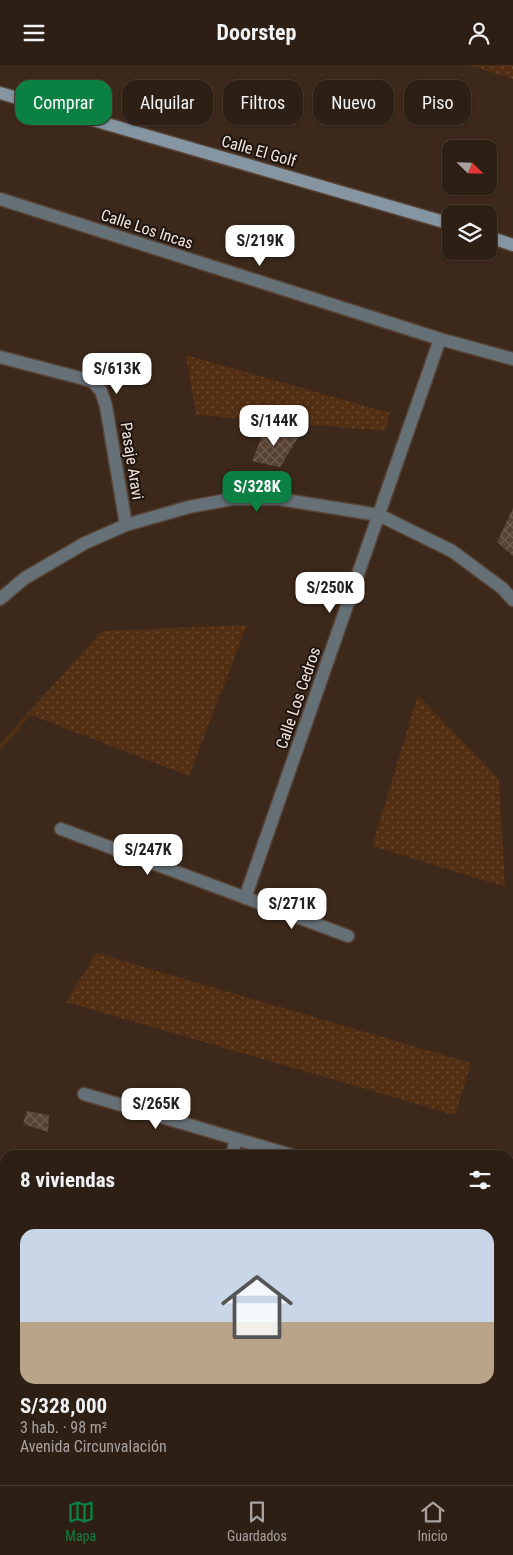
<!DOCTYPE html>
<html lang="es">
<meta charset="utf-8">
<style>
:root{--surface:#2e1f14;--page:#3a2c22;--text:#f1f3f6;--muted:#a7a2a0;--line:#493d34;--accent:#0b8043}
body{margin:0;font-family:"Roboto Condensed",sans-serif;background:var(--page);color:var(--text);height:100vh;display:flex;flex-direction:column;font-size:19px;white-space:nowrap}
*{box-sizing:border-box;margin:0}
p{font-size:16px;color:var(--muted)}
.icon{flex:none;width:28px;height:28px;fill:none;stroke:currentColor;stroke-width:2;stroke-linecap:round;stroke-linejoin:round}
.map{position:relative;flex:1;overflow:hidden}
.side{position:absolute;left:0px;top:1085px;width:514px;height:335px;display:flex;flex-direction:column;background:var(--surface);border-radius:15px 15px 0 0;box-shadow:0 1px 4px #0004,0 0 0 1px var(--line)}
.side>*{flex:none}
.guide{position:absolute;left:15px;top:15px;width:484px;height:45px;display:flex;gap:10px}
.needle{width:32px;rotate:113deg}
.tools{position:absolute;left:442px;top:75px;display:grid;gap:10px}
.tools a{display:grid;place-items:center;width:55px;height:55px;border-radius:10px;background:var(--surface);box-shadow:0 1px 4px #0004,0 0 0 1px var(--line);font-size:25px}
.price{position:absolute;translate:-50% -42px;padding:0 11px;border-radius:10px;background:#fff;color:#222;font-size:16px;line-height:32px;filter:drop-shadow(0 1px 2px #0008)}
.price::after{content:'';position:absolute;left:50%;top:30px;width:15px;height:11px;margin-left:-8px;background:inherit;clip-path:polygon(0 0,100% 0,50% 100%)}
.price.current{background:var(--accent);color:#fff}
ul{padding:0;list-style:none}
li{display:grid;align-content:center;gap:10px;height:265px;padding:0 20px}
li+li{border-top:1px solid var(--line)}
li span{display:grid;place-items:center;height:155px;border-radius:15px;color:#555}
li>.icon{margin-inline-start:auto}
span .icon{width:90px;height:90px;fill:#fffc;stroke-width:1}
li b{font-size:21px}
h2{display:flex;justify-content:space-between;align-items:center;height:60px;padding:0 20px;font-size:21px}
.pill{padding:0 18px;border-radius:15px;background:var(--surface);box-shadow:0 1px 4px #0004,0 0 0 1px var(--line);font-size:18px;line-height:45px}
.pill.current{background:var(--accent);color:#fff}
header{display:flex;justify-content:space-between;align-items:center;height:65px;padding:0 20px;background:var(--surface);font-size:22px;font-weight:700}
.tab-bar{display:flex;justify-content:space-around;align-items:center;height:70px;border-top:1px solid var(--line);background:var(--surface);font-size:14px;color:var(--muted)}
.tab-bar a{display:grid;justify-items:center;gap:2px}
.tab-bar .current{color:var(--accent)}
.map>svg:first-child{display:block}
</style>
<header><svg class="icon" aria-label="menu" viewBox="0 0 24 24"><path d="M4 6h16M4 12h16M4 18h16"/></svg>Doorstep<svg class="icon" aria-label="person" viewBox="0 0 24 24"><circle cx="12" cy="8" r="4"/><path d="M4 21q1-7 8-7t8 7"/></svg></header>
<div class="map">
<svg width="513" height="1420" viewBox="0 0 513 1420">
<defs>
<pattern id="grass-dots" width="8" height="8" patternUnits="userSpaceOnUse" patternTransform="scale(1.25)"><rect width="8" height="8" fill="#522e13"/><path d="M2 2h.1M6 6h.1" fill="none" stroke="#6c4c35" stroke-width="1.8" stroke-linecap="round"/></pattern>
<pattern id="building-cross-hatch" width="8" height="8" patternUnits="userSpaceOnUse" patternTransform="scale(1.25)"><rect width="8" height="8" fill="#574233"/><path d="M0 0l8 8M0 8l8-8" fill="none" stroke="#705d50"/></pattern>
</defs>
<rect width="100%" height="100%" fill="#3d291b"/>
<g fill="url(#grass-dots)">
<path d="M 468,0 L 513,0 L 513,14 Z"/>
<path d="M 186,290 L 390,348 L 385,366 L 196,350 Z"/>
<path d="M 247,560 L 189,711 L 31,650 L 0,685 L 0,679 L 102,566 Z"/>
<path d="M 418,630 L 499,714 L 505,822 L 372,781 Z"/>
<path d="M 96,888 L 471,998 L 455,1050 L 66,937 Z"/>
<path d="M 0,1128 L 5,1128 L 5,1415 L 83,1415 L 82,1420 L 0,1420 Z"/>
<path d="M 275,1415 L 384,1415 L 383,1420 L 307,1420 Z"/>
</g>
<g fill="url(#building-cross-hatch)">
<path d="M 267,359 L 298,373 L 280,402 L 252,396 Z"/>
<path d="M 513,443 L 513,491 L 497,477 Z"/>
<path d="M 27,1046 L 49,1050 L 48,1067 L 23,1059 Z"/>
<path d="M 123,1086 L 145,1086 L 143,1090 L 122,1090 Z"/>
</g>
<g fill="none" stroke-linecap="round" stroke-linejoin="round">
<g stroke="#574436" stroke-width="15">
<g id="street">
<path d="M 0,134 L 440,274 L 513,294"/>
<path d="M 0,292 L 92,316 L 101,326 L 106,341 L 126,460"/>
<path d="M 0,534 L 25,513 L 85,478 L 126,460 L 189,442 L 232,434 L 279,434 L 379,450 L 452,486 L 502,523 L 513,535"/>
<path d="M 61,764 L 348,871"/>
<path d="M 245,833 L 440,274"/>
<path d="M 84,1029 L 291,1090"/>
<path d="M 232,1090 L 236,1074"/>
<path d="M 509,1155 L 513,1156"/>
<path d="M 509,1222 L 513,1207"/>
<path d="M 174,1420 L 176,1415"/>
<path d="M 452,1420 L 453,1415"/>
</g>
</g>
<g stroke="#574436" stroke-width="15">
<g id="secondary">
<path d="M 0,28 L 451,159"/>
<path d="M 489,172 L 513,180"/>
</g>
</g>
<path stroke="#79675b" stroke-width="3" stroke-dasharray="2.5 2.5" stroke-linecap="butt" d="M 0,1347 L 5,1340"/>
<use href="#street" stroke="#667077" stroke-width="12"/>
<use href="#secondary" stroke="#8595a1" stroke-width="12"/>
</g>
<g text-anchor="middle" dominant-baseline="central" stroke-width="4" stroke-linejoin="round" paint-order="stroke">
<g font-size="16" fill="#f5e7df" stroke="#1d140e">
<text transform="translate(259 86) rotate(16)">Calle El Golf</text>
<text transform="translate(147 164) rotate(18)">Calle Los Incas</text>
<text transform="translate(132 396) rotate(81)">Pasaje Aravi</text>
<text transform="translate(298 633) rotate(-71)">Calle Los Cedros</text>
</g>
</g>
</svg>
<div class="tools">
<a><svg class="needle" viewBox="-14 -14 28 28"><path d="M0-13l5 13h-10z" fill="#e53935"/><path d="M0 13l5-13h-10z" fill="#a7a2a0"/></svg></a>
<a><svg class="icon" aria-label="layers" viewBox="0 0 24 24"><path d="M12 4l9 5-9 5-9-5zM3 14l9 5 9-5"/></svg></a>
</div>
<b class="price" style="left:260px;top:202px">S/219K</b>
<b class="price" style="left:117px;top:330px">S/613K</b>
<b class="price" style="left:274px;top:382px">S/144K</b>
<b class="price current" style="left:257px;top:448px">S/328K</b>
<b class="price" style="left:330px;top:549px">S/250K</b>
<b class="price" style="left:148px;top:811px">S/247K</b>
<b class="price" style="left:292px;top:865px">S/271K</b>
<b class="price" style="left:156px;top:1065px">S/265K</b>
<div class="guide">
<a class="pill current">Comprar</a>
<a class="pill">Alquilar</a>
<a class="pill">Filtros</a>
<a class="pill">Nuevo</a>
<a class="pill">Piso</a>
</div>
<section class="side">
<h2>8 viviendas<svg class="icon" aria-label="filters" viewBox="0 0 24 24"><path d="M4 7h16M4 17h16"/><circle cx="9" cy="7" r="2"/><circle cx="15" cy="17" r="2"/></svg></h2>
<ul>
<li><span style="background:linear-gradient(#c9d6e8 60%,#b9a48a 0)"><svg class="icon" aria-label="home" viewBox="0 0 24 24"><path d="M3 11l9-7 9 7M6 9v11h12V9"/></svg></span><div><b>S/328,000</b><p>3 hab. · 98 m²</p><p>Avenida Circunvalación</p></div></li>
</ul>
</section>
</div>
<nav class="tab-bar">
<a class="current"><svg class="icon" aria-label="map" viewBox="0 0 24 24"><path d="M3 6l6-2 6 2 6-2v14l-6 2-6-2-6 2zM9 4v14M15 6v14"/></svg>Mapa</a>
<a><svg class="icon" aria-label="saved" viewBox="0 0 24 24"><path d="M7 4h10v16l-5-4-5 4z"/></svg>Guardados</a>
<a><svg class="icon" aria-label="home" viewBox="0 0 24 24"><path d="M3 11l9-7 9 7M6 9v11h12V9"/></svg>Inicio</a>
</nav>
